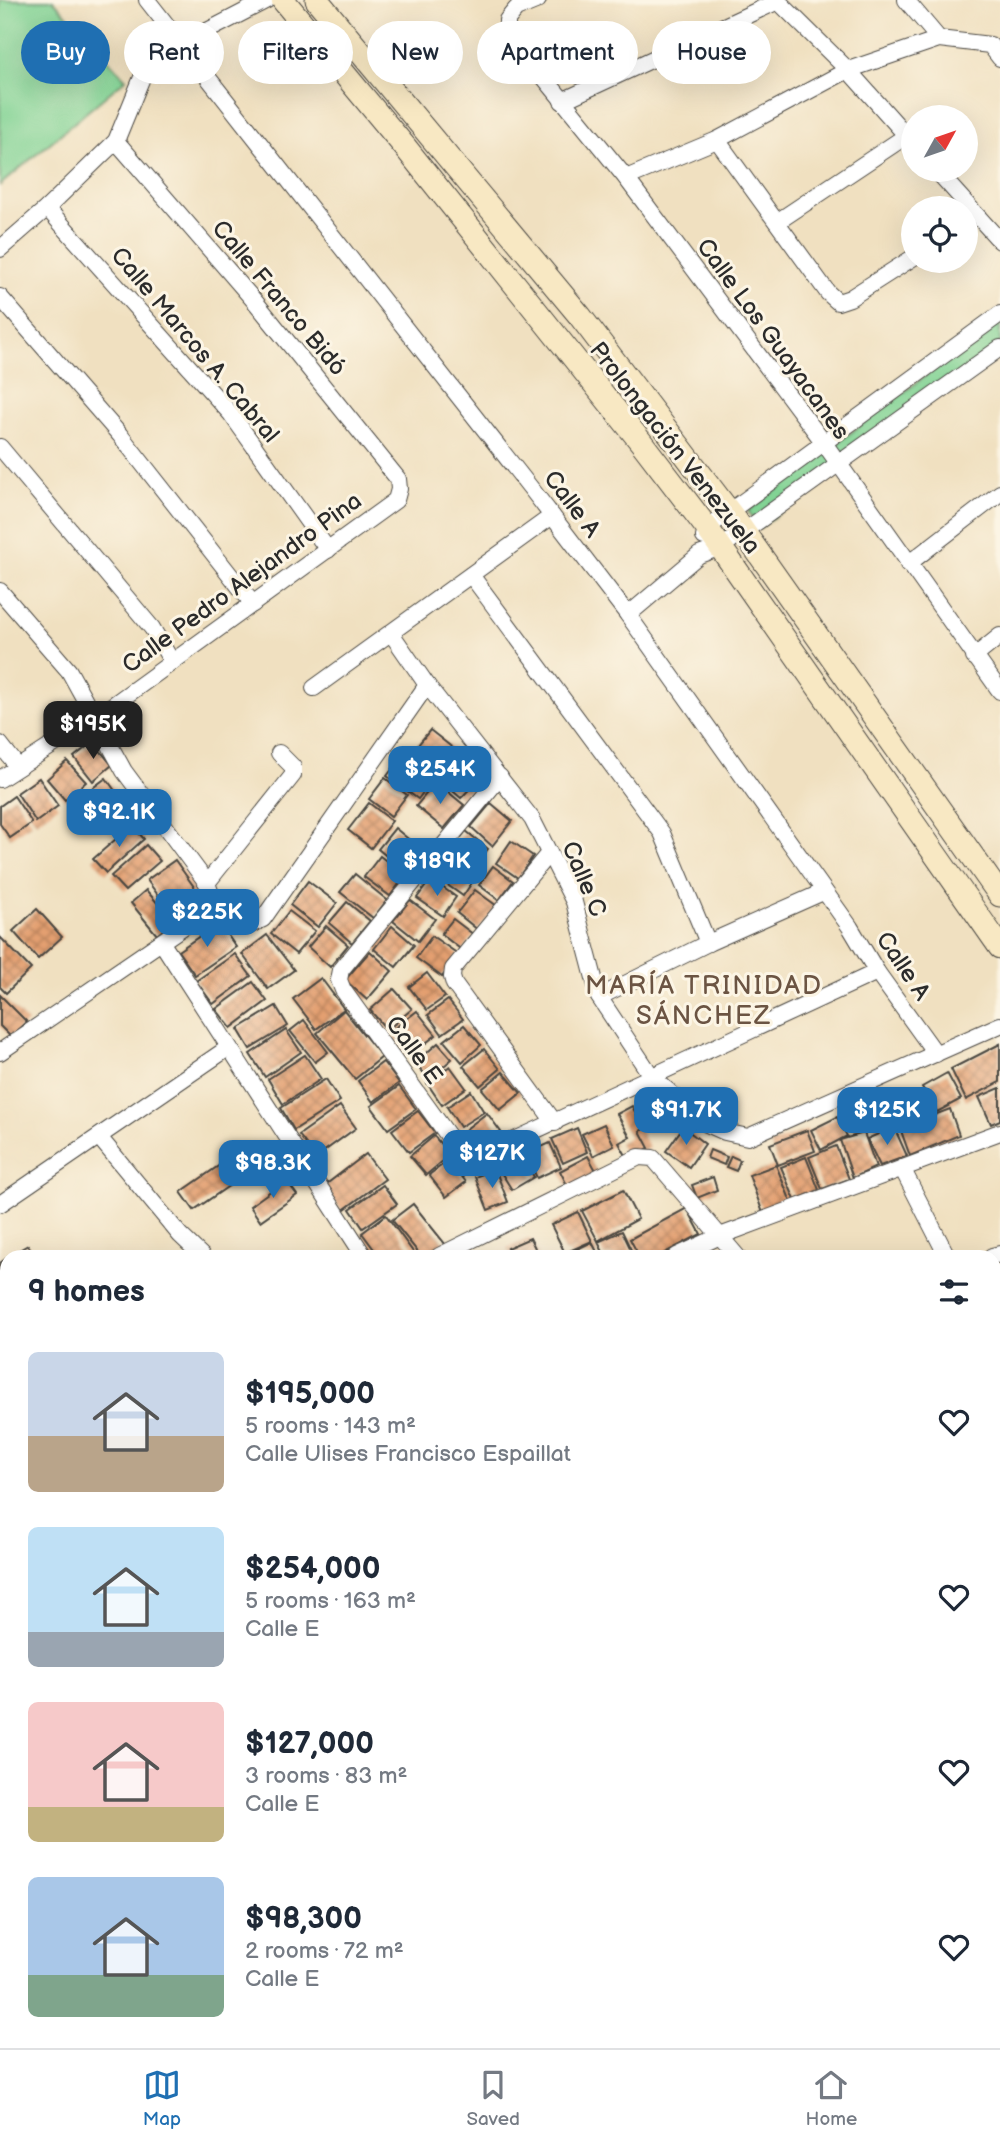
<!DOCTYPE html>
<meta charset="utf-8">
<style>
:root{--surface:#fff;--page:#f6f6f7;--text:#1f2937;--muted:#747a83;--line:#e0e1e3;--accent:#1f6fb2}
body{margin:0;font-family:"Balsamiq Sans",sans-serif;background:var(--page);color:var(--text);height:100vh;display:flex;flex-direction:column;font-size:26px;white-space:nowrap}
*{box-sizing:border-box;margin:0}
p{font-size:23px;color:var(--muted)}
.icon{flex:none;width:38px;height:38px;fill:none;stroke:currentColor;stroke-width:2;stroke-linecap:round;stroke-linejoin:round}
.map{position:relative;flex:1;overflow:hidden}
.panel{position:absolute;left:0px;top:1250px;width:1001px;height:800px;display:flex;flex-direction:column;background:var(--surface);border-radius:21px 21px 0 0;box-shadow:0 7px 28px #0002}
.panel>*{flex:none}
.top-card{position:absolute;left:21px;top:21px;width:959px;height:63px;display:flex;gap:14px}
.needle{width:46px;rotate:50deg}
.buttons{position:absolute;left:901px;top:105px;display:grid;gap:14px}
.buttons a{display:grid;place-items:center;width:77px;height:77px;border-radius:50%;background:var(--surface);box-shadow:0 7px 28px #0002;font-size:35px}
.price{position:absolute;translate:-50% -60px;padding:0 16px;border-radius:14px;background:var(--accent);color:#fff;font-size:23px;line-height:46px;filter:drop-shadow(0 2px 4px #0008)}
.price::after{content:'';position:absolute;left:50%;top:42px;width:21px;height:16px;margin-left:-10px;background:inherit;clip-path:polygon(0 0,100% 0,50% 100%)}
.price.current{background:#222;color:#fff}
ul{padding:0;list-style:none}
li{display:flex;align-items:center;gap:21px;height:175px;padding:0 28px}
li span{display:grid;place-items:center;flex:none;width:196px;height:140px;border-radius:10px;color:#555}
li>.icon{margin-inline-start:auto}
span .icon{width:84px;height:84px;fill:#fffc;stroke-width:1}
li b{font-size:30px}
h2{display:flex;justify-content:space-between;align-items:center;height:84px;padding:0 28px;font-size:30px}
.chip{padding:0 24px;border-radius:32px;background:var(--surface);box-shadow:0 7px 28px #0002;font-size:24px;line-height:63px}
.chip.current{background:var(--accent);color:#fff}
.tabs{display:flex;justify-content:space-around;align-items:center;height:98px;border-top:2px solid var(--line);background:var(--surface);font-size:19px;color:var(--muted)}
.tabs a{display:grid;justify-items:center;gap:4px}
.tabs .current{color:var(--accent)}
.map>svg:first-child{display:block}
</style>
<div class="map">
<svg width="1000" height="2048" viewBox="0 0 1000 2048">
<defs>
<pattern id="building-cross-hatch" width="8" height="8" patternUnits="userSpaceOnUse" patternTransform="scale(1.75)"><rect width="8" height="8" fill="#e39f70"/><path d="M0 0l8 8M0 8l8-8" fill="none" stroke="#b8825c"/></pattern>
</defs>
<rect width="100%" height="100%" fill="#fcf5e5"/>
<filter id="ink" filterUnits="userSpaceOnUse"><feTurbulence type="fractalNoise" baseFrequency=".0143" numOctaves="2"/><feDisplacementMap in="SourceGraphic" scale="14" xChannelSelector="R" yChannelSelector="G"/><feConvolveMatrix kernelMatrix="1 2 1 2 8 2 1 2 1" color-interpolation-filters="sRGB"/></filter>
<filter id="wash" filterUnits="userSpaceOnUse"><feTurbulence type="fractalNoise" baseFrequency=".00686" numOctaves="4" result="noise"/><feDisplacementMap in="SourceGraphic" scale="28" xChannelSelector="R" yChannelSelector="G"/><feGaussianBlur stdDeviation="1.57" result="paint"/><feColorMatrix in="noise" values="0 0 0 0 0 0 0 0 0 0 0 0 0 0 0 0 0 1.4 0 .05"/><feComposite in="paint" operator="in"/></filter>
<g filter="url(#wash)">
<rect width="100%" height="100%" fill="#f0e0c0"/>
<g fill="#82d394" stroke="#567f60" stroke-width="2">
<path d="M 0,0 L 53,0 L 126,79 L 0,185 Z"/>
<path d="M 1000,319 L 1000,346 L 759,528 L 748,511 Z"/>
</g>
<g id="blocks">
<g fill="url(#building-cross-hatch)">
<path d="M 430,730 L 454,749 L 437,771 L 413,751 Z"/>
<path d="M 93,742 L 112,765 L 93,781 L 74,757 Z"/>
<path d="M 406,751 L 437,774 L 418,799 L 387,776 Z"/>
<path d="M 457,759 L 479,779 L 461,798 L 439,779 Z"/>
<path d="M 67,761 L 86,782 L 65,800 L 47,779 Z"/>
<path d="M 39,778 L 58,806 L 36,822 L 17,793 Z"/>
<path d="M 106,778 L 123,802 L 91,825 L 74,802 Z"/>
<path d="M 385,778 L 407,795 L 391,816 L 369,799 Z"/>
<path d="M 436,782 L 464,805 L 444,829 L 416,806 Z"/>
<path d="M 14,796 L 32,823 L 10,838 L 0,824 L 0,806 Z"/>
<path d="M 369,803 L 392,821 L 371,848 L 348,830 Z"/>
<path d="M 491,803 L 512,821 L 492,846 L 471,827 Z"/>
<path d="M 132,825 L 144,839 L 106,873 L 93,859 Z"/>
<path d="M 395,828 L 424,852 L 407,873 L 378,849 Z"/>
<path d="M 466,831 L 488,849 L 475,866 L 452,848 Z"/>
<path d="M 511,841 L 533,856 L 518,878 L 496,863 Z"/>
<path d="M 146,845 L 160,861 L 125,891 L 111,876 Z"/>
<path d="M 446,853 L 477,875 L 463,896 L 432,874 Z"/>
<path d="M 380,856 L 405,876 L 390,896 L 364,877 Z"/>
<path d="M 175,860 L 204,901 L 176,920 L 147,880 Z"/>
<path d="M 493,866 L 513,881 L 499,900 L 479,885 Z"/>
<path d="M 355,874 L 387,900 L 373,918 L 340,892 Z"/>
<path d="M 431,879 L 456,897 L 443,916 L 417,898 Z"/>
<path d="M 308,881 L 337,903 L 318,927 L 290,905 Z"/>
<path d="M 146,890 L 173,921 L 157,935 L 131,903 Z"/>
<path d="M 475,890 L 497,906 L 478,930 L 457,913 Z"/>
<path d="M 410,900 L 435,919 L 418,941 L 393,921 Z"/>
<path d="M 347,902 L 370,921 L 352,943 L 329,923 Z"/>
<path d="M 37,909 L 62,937 L 38,959 L 13,931 Z"/>
<path d="M 289,911 L 315,931 L 296,954 L 271,934 Z"/>
<path d="M 453,919 L 474,935 L 463,951 L 441,934 Z"/>
<path d="M 219,923 L 236,947 L 195,975 L 178,951 Z"/>
<path d="M 326,926 L 348,945 L 330,967 L 308,947 Z"/>
<path d="M 392,926 L 414,945 L 396,967 L 374,949 Z"/>
<path d="M 267,935 L 294,970 L 268,989 L 242,954 Z"/>
<path d="M 432,936 L 458,954 L 442,977 L 416,958 Z"/>
<path d="M 0,937 L 31,969 L 6,993 L 0,987 Z"/>
<path d="M 370,951 L 392,971 L 367,1000 L 345,980 Z"/>
<path d="M 235,954 L 251,976 L 213,1004 L 196,981 Z"/>
<path d="M 427,973 L 445,997 L 427,1010 L 409,987 Z"/>
<path d="M 321,978 L 344,1009 L 316,1029 L 293,999 Z"/>
<path d="M 253,982 L 267,1001 L 231,1028 L 216,1009 Z"/>
<path d="M 394,989 L 412,1009 L 387,1030 L 370,1010 Z"/>
<path d="M 0,995 L 27,1022 L 11,1037 L 0,1026 Z"/>
<path d="M 448,1000 L 463,1019 L 442,1034 L 428,1015 Z"/>
<path d="M 276,1006 L 288,1026 L 250,1049 L 238,1029 Z"/>
<path d="M 344,1010 L 382,1057 L 355,1079 L 317,1033 Z"/>
<path d="M 417,1011 L 436,1035 L 409,1056 L 390,1032 Z"/>
<path d="M 304,1020 L 328,1052 L 315,1062 L 290,1031 Z"/>
<path d="M 464,1025 L 481,1045 L 462,1062 L 444,1041 Z"/>
<path d="M 286,1030 L 301,1052 L 265,1077 L 250,1054 Z"/>
<path d="M 438,1043 L 452,1059 L 429,1079 L 415,1063 Z"/>
<path d="M 1000,1044 L 1000,1082 L 966,1100 L 951,1069 Z"/>
<path d="M 484,1049 L 500,1069 L 480,1086 L 463,1066 Z"/>
<path d="M 305,1055 L 321,1079 L 283,1104 L 268,1079 Z"/>
<path d="M 383,1062 L 399,1083 L 373,1102 L 358,1081 Z"/>
<path d="M 450,1066 L 466,1088 L 442,1105 L 427,1083 Z"/>
<path d="M 503,1072 L 521,1093 L 500,1110 L 482,1089 Z"/>
<path d="M 947,1073 L 961,1099 L 937,1112 L 922,1087 Z"/>
<path d="M 326,1079 L 340,1101 L 294,1130 L 281,1108 Z"/>
<path d="M 399,1086 L 416,1109 L 388,1129 L 371,1106 Z"/>
<path d="M 1000,1088 L 1000,1120 L 991,1124 L 979,1097 Z"/>
<path d="M 471,1091 L 484,1112 L 460,1127 L 447,1107 Z"/>
<path d="M 892,1096 L 902,1117 L 877,1129 L 867,1108 Z"/>
<path d="M 340,1106 L 356,1128 L 316,1157 L 299,1135 Z"/>
<path d="M 632,1106 L 644,1129 L 640,1131 L 649,1148 L 628,1159 L 619,1143 L 630,1137 L 617,1114 Z"/>
<path d="M 950,1109 L 959,1135 L 910,1156 L 900,1128 Z"/>
<path d="M 418,1111 L 435,1133 L 409,1152 L 392,1130 Z"/>
<path d="M 487,1113 L 501,1132 L 479,1148 L 466,1129 Z"/>
<path d="M 837,1117 L 847,1136 L 821,1150 L 811,1130 Z"/>
<path d="M 604,1124 L 614,1145 L 593,1156 L 582,1134 Z"/>
<path d="M 683,1127 L 705,1144 L 689,1167 L 666,1151 Z"/>
<path d="M 894,1127 L 907,1156 L 880,1166 L 867,1139 Z"/>
<path d="M 577,1128 L 587,1152 L 563,1163 L 552,1139 Z"/>
<path d="M 807,1130 L 815,1151 L 778,1165 L 770,1144 Z"/>
<path d="M 864,1133 L 876,1167 L 853,1178 L 840,1140 Z"/>
<path d="M 434,1136 L 450,1155 L 426,1175 L 410,1156 Z"/>
<path d="M 550,1143 L 561,1167 L 537,1178 L 526,1154 Z"/>
<path d="M 836,1146 L 849,1179 L 822,1189 L 809,1157 Z"/>
<path d="M 710,1150 L 727,1157 L 724,1165 L 707,1158 Z"/>
<path d="M 366,1154 L 385,1179 L 342,1211 L 324,1186 Z"/>
<path d="M 521,1156 L 534,1177 L 512,1190 L 499,1169 Z"/>
<path d="M 588,1156 L 598,1174 L 569,1189 L 560,1171 Z"/>
<path d="M 731,1156 L 740,1160 L 736,1171 L 726,1167 Z"/>
<path d="M 806,1157 L 819,1190 L 795,1200 L 781,1167 Z"/>
<path d="M 449,1160 L 466,1182 L 446,1197 L 429,1175 Z"/>
<path d="M 220,1165 L 233,1183 L 194,1210 L 181,1192 Z"/>
<path d="M 776,1165 L 791,1202 L 763,1213 L 749,1175 Z"/>
<path d="M 495,1169 L 508,1202 L 488,1210 L 475,1177 Z"/>
<path d="M 713,1177 L 717,1190 L 697,1198 L 692,1185 Z"/>
<path d="M 286,1180 L 297,1195 L 260,1221 L 250,1206 Z"/>
<path d="M 383,1185 L 397,1204 L 363,1228 L 350,1209 Z"/>
<path d="M 623,1190 L 638,1219 L 598,1241 L 582,1211 Z"/>
<path d="M 413,1204 L 446,1245 L 432,1256 L 421,1256 L 392,1220 Z"/>
<path d="M 687,1208 L 701,1234 L 659,1256 L 639,1256 L 630,1239 Z"/>
<path d="M 578,1212 L 592,1241 L 565,1253 L 551,1225 Z"/>
<path d="M 386,1215 L 416,1256 L 379,1256 L 362,1233 Z"/>
<path d="M 622,1231 L 634,1256 L 605,1256 L 598,1242 Z"/>
<path d="M 530,1238 L 539,1256 L 511,1256 L 507,1248 Z"/>
<path d="M 592,1242 L 599,1256 L 570,1256 L 569,1253 Z"/>
<path d="M 28,1245 L 35,1256 L 9,1256 Z"/>
<path d="M 7,1258 L 7,1287 L 0,1292 L 0,1263 Z"/>
<path d="M 994,1516 L 1000,1523 L 1000,1549 L 996,1544 L 994,1546 Z"/>
<path d="M 1000,1681 L 1000,1706 L 994,1699 L 994,1687 Z"/>
<path d="M 994,1701 L 1000,1707 L 1000,1738 L 994,1732 Z"/>
</g>
</g>
</g>
<g filter="url(#ink)">
<use href="#blocks" fill-opacity="0" stroke="#494641" stroke-width="2"/>
<g fill="none" stroke-linecap="round" stroke-linejoin="round">
<g stroke="#494641" stroke-width="18">
<g id="street">
<path d="M 147,0 L 533,491 L 628,615 L 850,927 L 877,972 L 936,1054"/>
<path d="M 538,0 L 516,9 L 507,20 L 507,32 L 626,178 L 824,443 L 1000,691"/>
<path d="M 777,0 L 848,70 L 914,144"/>
<path d="M 906,0 L 939,39"/>
<path d="M 562,101 L 778,1"/>
<path d="M 717,140 L 828,293 L 838,302 L 850,298 L 914,257"/>
<path d="M 936,170 L 1000,241"/>
<path d="M 626,178 L 717,140 L 848,70 L 939,39 L 990,45 L 1000,58"/>
<path d="M 47,208 L 231,414 L 328,550"/>
<path d="M 777,222 L 906,136"/>
<path d="M 0,249 L 47,208 L 116,141 L 143,75 L 182,44 L 267,0"/>
<path d="M 0,297 L 120,435 L 253,604"/>
<path d="M 0,447 L 152,628 L 172,662"/>
<path d="M 704,537 L 707,528 L 1000,314"/>
<path d="M 908,564 L 1000,493"/>
<path d="M 471,575 L 662,833 L 708,943"/>
<path d="M 0,591 L 69,671 L 124,771 L 207,883 L 215,905"/>
<path d="M 628,615 L 699,555 L 721,547 L 743,532 L 1000,348"/>
<path d="M 391,633 L 427,685 L 532,819 L 574,902 L 599,997 L 652,1077 L 707,1124 L 725,1132 L 748,1137 L 1000,1025"/>
<path d="M 974,657 L 1000,636"/>
<path d="M 314,688 L 552,516"/>
<path d="M 0,744 L 18,767"/>
<path d="M 500,777 L 341,970 L 339,980 L 343,990 L 460,1152 L 467,1159 L 478,1157 L 877,972"/>
<path d="M 0,779 L 95,718 L 396,500 L 399,489 L 398,479 L 257,304 L 116,141"/>
<path d="M 549,853 L 453,969 L 452,977 L 454,984 L 555,1123"/>
<path d="M 207,883 L 293,775 L 293,767 L 279,753"/>
<path d="M 215,905 L 231,919 L 248,926 L 263,919 L 427,685"/>
<path d="M 162,943 L 364,1256"/>
<path d="M 599,997 L 708,943 L 823,892"/>
<path d="M 0,1052 L 215,905"/>
<path d="M 99,1137 L 180,1235 L 202,1256"/>
<path d="M 902,1168 L 947,1256"/>
<path d="M 0,1204 L 228,1048"/>
<path d="M 439,1256 L 639,1157 L 653,1158 L 737,1256"/>
<path d="M 677,1256 L 720,1236 L 1000,1132"/>
<path d="M 992,1256 L 1000,1254"/>
<path d="M 0,1343 L 7,1354"/>
<path d="M 994,1346 L 1000,1358"/>
<path d="M 994,1399 L 1000,1397"/>
<path d="M 0,1555 L 7,1578"/>
<path d="M 0,1750 L 7,1746"/>
<path d="M 994,1776 L 1000,1769"/>
<path d="M 994,1810 L 1000,1814"/>
<path d="M 0,1860 L 7,1855"/>
<path d="M 0,2026 L 7,2031"/>
<path d="M 22,2042 L 29,2048"/>
<path d="M 60,2048 L 63,2042"/>
<path d="M 198,2048 L 201,2042"/>
<path d="M 332,2048 L 335,2042"/>
<path d="M 468,2048 L 470,2042"/>
<path d="M 711,2048 L 713,2042"/>
<path d="M 943,2048 L 960,2042"/>
</g>
</g>
<g stroke="#494641" stroke-width="25">
<g id="secondary">
<path d="M 283,0 L 405,147 L 641,442 L 707,528 L 1000,947"/>
<path d="M 317,0 L 580,316 L 736,521 L 1000,895"/>
<path d="M 994,1580 L 1000,1573"/>
<path d="M 593,2048 L 595,2042"/>
</g>
</g>
<use href="#street" stroke="#fff" stroke-width="16"/>
<use href="#secondary" stroke="#f8e8c3" stroke-width="23"/>
</g>
</g>
<g text-anchor="middle" dominant-baseline="central" stroke-width="6" stroke-linejoin="round" paint-order="stroke">
<g font-size="24" fill="#2b2b2b" stroke="#fcf5e5">
<text transform="translate(279 298) rotate(50)">Calle Franco Bidó</text>
<text transform="translate(773 339) rotate(54)">Calle Los Guayacanes</text>
<text transform="translate(195 345) rotate(50)">Calle Marcos A. Cabral</text>
<text transform="translate(675 448) rotate(52)">Prolongación Venezuela</text>
<text transform="translate(572 504) rotate(53)">Calle A</text>
<text transform="translate(242 583) rotate(-36)">Calle Pedro Alejandro Pina</text>
<text transform="translate(584 879) rotate(67)">Calle C</text>
<text transform="translate(903 966) rotate(56)">Calle A</text>
<text transform="translate(414 1050) rotate(54)">Calle E</text>
</g>
<g font-size="26" letter-spacing="2" fill="#6b5443" stroke="#fcf5e5">
<text x="704" y="986">MARÍA TRINIDAD<tspan x="704" dy="30">SÁNCHEZ</tspan></text>
</g>
</g>
</svg>
<div class="buttons">
<a><svg class="needle" viewBox="-14 -14 28 28"><path d="M0-13l5 13h-10z" fill="#e53935"/><path d="M0 13l5-13h-10z" fill="#747a83"/></svg></a>
<a><svg class="icon" aria-label="locate" viewBox="0 0 24 24"><circle cx="12" cy="12" r="6"/><path d="M12 2v4M12 18v4M2 12h4M18 12h4"/></svg></a>
</div>
<b class="price current" style="left:93px;top:761px">$195K</b>
<b class="price" style="left:440px;top:806px">$254K</b>
<b class="price" style="left:119px;top:849px">$92.1K</b>
<b class="price" style="left:437px;top:898px">$189K</b>
<b class="price" style="left:207px;top:949px">$225K</b>
<b class="price" style="left:686px;top:1147px">$91.7K</b>
<b class="price" style="left:887px;top:1147px">$125K</b>
<b class="price" style="left:492px;top:1190px">$127K</b>
<b class="price" style="left:273px;top:1200px">$98.3K</b>
<div class="top-card">
<a class="chip current">Buy</a>
<a class="chip">Rent</a>
<a class="chip">Filters</a>
<a class="chip">New</a>
<a class="chip">Apartment</a>
<a class="chip">House</a>
</div>
<section class="panel">
<h2>9 homes<svg class="icon" aria-label="filters" viewBox="0 0 24 24"><path d="M4 7h16M4 17h16"/><circle cx="9" cy="7" r="2"/><circle cx="15" cy="17" r="2"/></svg></h2>
<ul>
<li><span style="background:linear-gradient(#c9d6e8 60%,#b9a48a 0)"><svg class="icon" aria-label="home" viewBox="0 0 24 24"><path d="M3 11l9-7 9 7M6 9v11h12V9"/></svg></span><div><b>$195,000</b><p>5 rooms · 143 m²</p><p>Calle Ulises Francisco Espaillat</p></div><svg class="icon" aria-label="heart" viewBox="0 0 24 24"><path d="M12 20l-8-8c-3-5 5-10 8-4 3-6 11-1 8 4z"/></svg></li>
<li><span style="background:linear-gradient(#bfe0f5 75%,#9aa5b1 0)"><svg class="icon" aria-label="home" viewBox="0 0 24 24"><path d="M3 11l9-7 9 7M6 9v11h12V9"/></svg></span><div><b>$254,000</b><p>5 rooms · 163 m²</p><p>Calle E</p></div><svg class="icon" aria-label="heart" viewBox="0 0 24 24"><path d="M12 20l-8-8c-3-5 5-10 8-4 3-6 11-1 8 4z"/></svg></li>
<li><span style="background:linear-gradient(#f6c9c9 75%,#c2b280 0)"><svg class="icon" aria-label="home" viewBox="0 0 24 24"><path d="M3 11l9-7 9 7M6 9v11h12V9"/></svg></span><div><b>$127,000</b><p>3 rooms · 83 m²</p><p>Calle E</p></div><svg class="icon" aria-label="heart" viewBox="0 0 24 24"><path d="M12 20l-8-8c-3-5 5-10 8-4 3-6 11-1 8 4z"/></svg></li>
<li><span style="background:linear-gradient(#a9c7e8 70%,#7fa58c 0)"><svg class="icon" aria-label="home" viewBox="0 0 24 24"><path d="M3 11l9-7 9 7M6 9v11h12V9"/></svg></span><div><b>$98,300</b><p>2 rooms · 72 m²</p><p>Calle E</p></div><svg class="icon" aria-label="heart" viewBox="0 0 24 24"><path d="M12 20l-8-8c-3-5 5-10 8-4 3-6 11-1 8 4z"/></svg></li>
</ul>
</section>
</div>
<nav class="tabs">
<a class="current"><svg class="icon" aria-label="map" viewBox="0 0 24 24"><path d="M3 6l6-2 6 2 6-2v14l-6 2-6-2-6 2zM9 4v14M15 6v14"/></svg>Map</a>
<a><svg class="icon" aria-label="saved" viewBox="0 0 24 24"><path d="M7 4h10v16l-5-4-5 4z"/></svg>Saved</a>
<a><svg class="icon" aria-label="home" viewBox="0 0 24 24"><path d="M3 11l9-7 9 7M6 9v11h12V9"/></svg>Home</a>
</nav>
